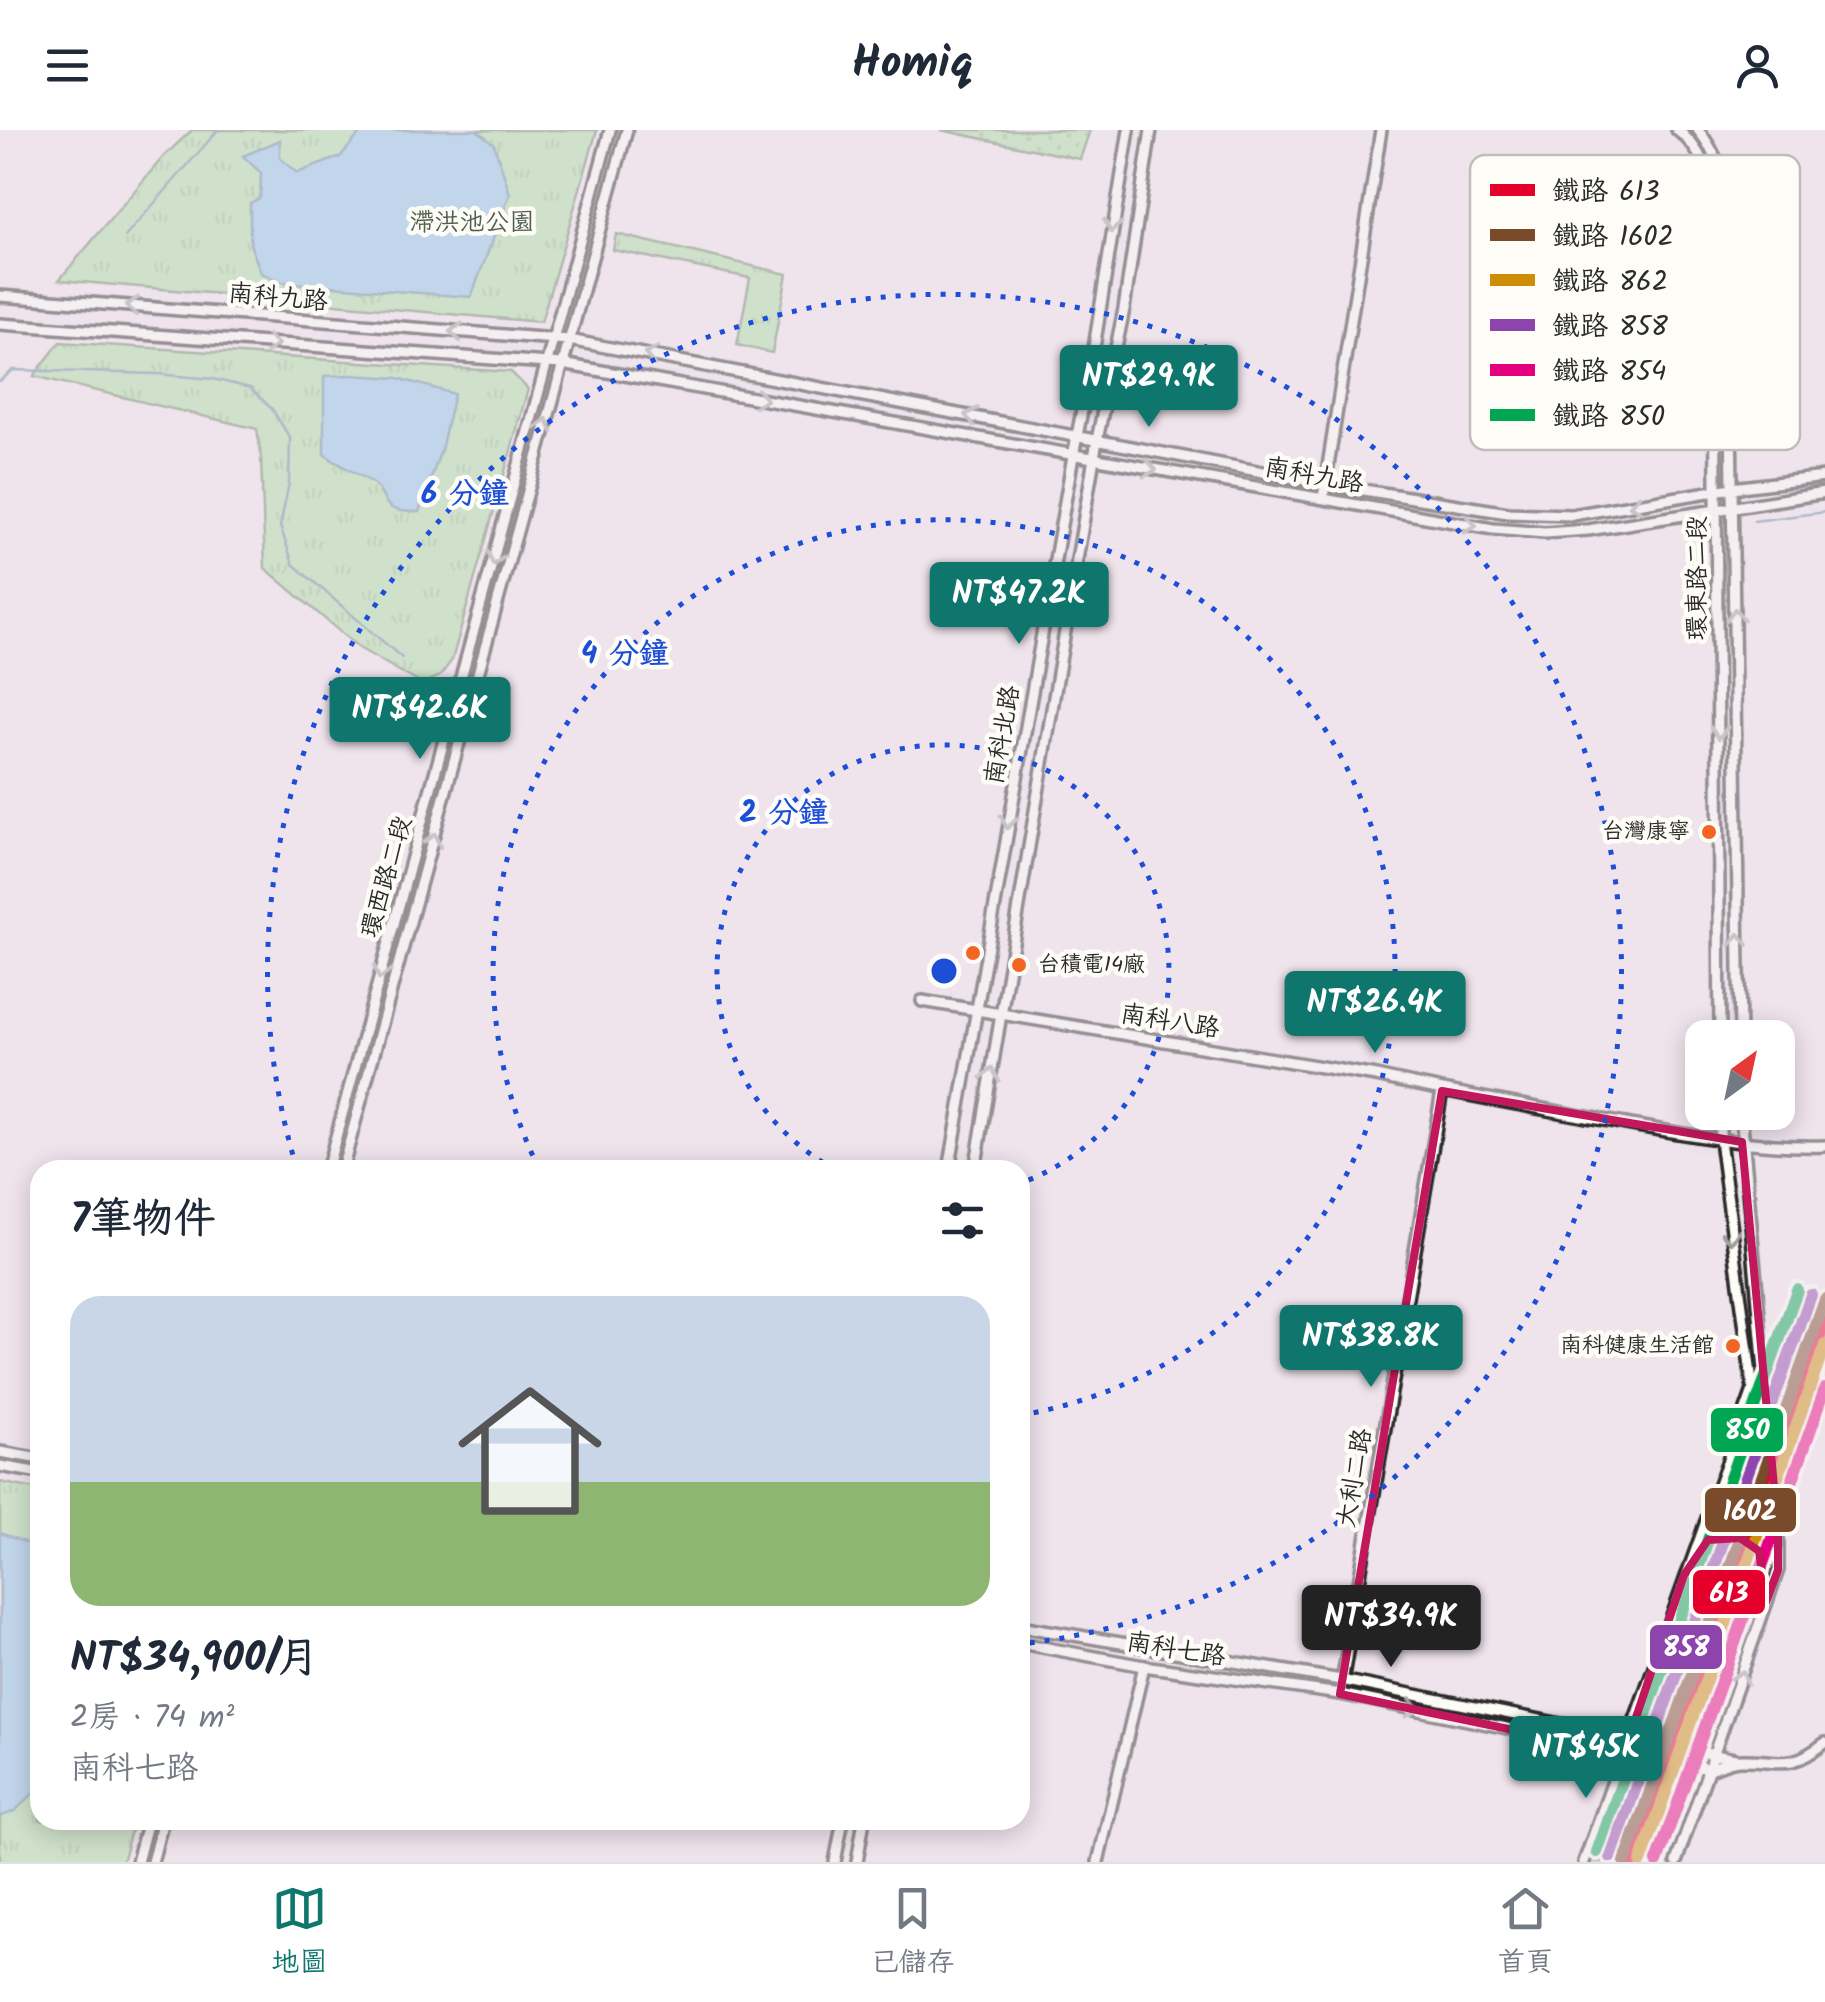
<!DOCTYPE html>
<html lang="zh-TW">
<meta charset="utf-8">
<style>
:root{--surface:#fff;--page:#f2f2f3;--text:#1f2937;--muted:#747a83;--line:#e0e1e3;--accent:#0f766e}
body{margin:0;font-family:Kalam,"LXGW WenKai TC",sans-serif;background:var(--page);color:var(--text);height:100vh;display:flex;flex-direction:column;font-size:38px;white-space:nowrap}
*{box-sizing:border-box;margin:0}
p{font-size:32px;color:var(--muted)}
.icon{flex:none;width:55px;height:55px;fill:none;stroke:currentColor;stroke-width:2;stroke-linecap:round;stroke-linejoin:round}
.map{position:relative;flex:1;overflow:hidden}
.side{position:absolute;left:30px;top:1030px;width:1000px;height:670px;display:flex;flex-direction:column;background:var(--surface);border-radius:30px;box-shadow:0 5px 25px #0003}
.side>*{flex:none}
.needle{width:65px;rotate:33deg}
.buttons{position:absolute;left:1685px;top:890px;display:grid;gap:20px}
.buttons a{display:grid;place-items:center;width:110px;height:110px;border-radius:20px;background:var(--surface);box-shadow:0 5px 25px #0003;font-size:50px}
.price{position:absolute;translate:-50% -85px;padding:0 22px;border-radius:10px;background:var(--accent);color:#fff;font-size:32px;line-height:65px;filter:drop-shadow(0 2px 5px #0008)}
.price::after{content:'';position:absolute;left:50%;top:60px;width:30px;height:22px;margin-left:-15px;background:inherit;clip-path:polygon(0 0,100% 0,50% 100%)}
.price.current{background:#222;color:#fff}
ul{padding:0;list-style:none}
li{display:grid;align-content:center;gap:20px;height:530px;padding:0 40px}
li span{display:grid;place-items:center;height:310px;border-radius:30px;color:#555}
li>.icon{margin-inline-start:auto}
span .icon{width:180px;height:180px;fill:#fffc;stroke-width:1}
li b{font-size:42px}
h2{display:flex;justify-content:space-between;align-items:center;height:120px;padding:0 40px;font-size:42px}
header{display:flex;justify-content:space-between;align-items:center;height:130px;padding:0 40px;background:var(--surface);font-size:45px;font-weight:600}
.tabs{display:flex;justify-content:space-around;align-items:center;height:140px;border-top:2px solid var(--line);background:var(--surface);font-size:28px;color:var(--muted)}
.tabs a{display:grid;justify-items:center;gap:5px}
.tabs .current{color:var(--accent)}
.map>svg:first-child{display:block}
</style>
<header><svg class="icon" aria-label="menu" viewBox="0 0 24 24"><path d="M4 6h16M4 12h16M4 18h16"/></svg>Homiq<svg class="icon" aria-label="person" viewBox="0 0 24 24"><circle cx="12" cy="8" r="4"/><path d="M4 21q1-7 8-7t8 7"/></svg></header>
<div class="map">
<svg width="1825" height="1732" viewBox="0 0 1825 1732">
<defs>
<pattern id="grass-dots" width="8" height="8" patternUnits="userSpaceOnUse" patternTransform="scale(2.5)"><rect width="8" height="8" fill="#a8dda0"/><path d="M2 2h.1M6 6h.1" fill="none" stroke="#91be8a" stroke-width="1.8" stroke-linecap="round"/></pattern>
<pattern id="park-tufts" width="24" height="20" patternUnits="userSpaceOnUse" patternTransform="scale(2.5)"><rect width="24" height="20" fill="#a8dda0"/><path d="M3 7l-1-3M5 7V3M7 7l1-3M15 17l-1-3M17 17v-4M19 17l1-3" fill="none" stroke="#91be8a"/></pattern>
</defs>
<rect width="100%" height="100%" fill="#efe3ec"/>
<filter id="ink" filterUnits="userSpaceOnUse"><feTurbulence type="fractalNoise" baseFrequency=".01" numOctaves="2"/><feDisplacementMap in="SourceGraphic" scale="20" xChannelSelector="R" yChannelSelector="G"/><feConvolveMatrix kernelMatrix="1 2 1 2 8 2 1 2 1" color-interpolation-filters="sRGB"/></filter>
<g filter="url(#ink)">
<g fill="url(#grass-dots)" stroke="#6a8466" stroke-width="2.5">
<path d="M 941,0 L 1090,0 L 1080,29 Z"/>
<path d="M 1755,1284 L 1770,1415 L 1755,1481 L 1665,1732 L 1595,1732 Z"/>
</g>
<g fill="url(#park-tufts)" stroke="#6a8466" stroke-width="2.5">
<path d="M 192,0 L 597,0 L 541,192 L 59,150 L 164,26 Z"/>
<path d="M 616,104 L 787,144 L 772,223 L 737,215 L 750,148 L 613,120 Z"/>
<path d="M 60,212 L 511,242 L 528,259 L 452,530 L 440,546 L 422,554 L 359,518 L 265,438 L 261,327 L 257,299 L 34,246 Z"/>
<path d="M 0,1352 L 40,1360 L 40,1690 L 134,1690 L 122,1732 L 0,1732 Z"/>
</g>
<g fill="#8ac4e9" stroke="#64879d" stroke-width="2.5">
<path d="M 363,0 L 477,0 L 494,14 L 510,64 L 471,167 L 280,152 L 261,143 L 250,114 L 250,73 L 260,68 L 261,43 L 243,26 L 280,10 L 280,28 L 297,43 L 340,27 Z"/>
<path d="M 350,245 L 398,248 L 454,264 L 441,320 L 419,382 C 373,383 392,364 368,350 C 353,341 338,335 324,324 L 324,246 Z"/>
<path d="M 0,1403 L 40,1418 L 40,1657 L 15,1681 L 0,1687 Z"/>
</g>
<g fill="none" stroke-linecap="round" stroke-linejoin="round">
<g stroke="#64879d" stroke-width="2.5">
<path d="M 125,107 L 218,0"/>
<path d="M 0,251 L 13,240 L 157,244 L 213,249 L 250,258 L 272,279 L 290,308 L 289,353 L 280,396 L 293,434 L 402,528"/>
<path d="M 1754,391 L 1825,382"/>
</g>
<g stroke="#2b2b2b" stroke-width="16">
<g id="minor">
<path d="M 1677,0 C 1702,18 1710,47 1714,76 L 1720,908"/>
<path d="M 1698,0 C 1717,23 1724,47 1728,76 L 1740,908"/>
<path d="M 0,166 L 569,210 L 1326,354 L 1508,383 L 1572,385 L 1732,358 L 1825,347"/>
<path d="M 0,194 L 562,234 L 1493,399 L 1545,403 L 1588,400 L 1825,363"/>
<path d="M 1323,368 L 1381,0"/>
<path d="M 922,871 L 1376,946 C 1451,963 1527,976 1603,990 C 1677,1003 1750,1018 1825,1016"/>
<path d="M 327,1040 L 610,0"/>
<path d="M 342,1040 L 627,0"/>
<path d="M 949,1040 L 1073,326 L 1092,230 L 1129,0"/>
<path d="M 975,1040 L 1097,310 L 1124,179 L 1151,0"/>
<path d="M 0,1322 L 40,1329"/>
<path d="M 0,1336 L 40,1343"/>
<path d="M 1694,1431 L 1708,1410 C 1730,1404 1741,1409 1759,1421 L 1766,1464"/>
<path d="M 1020,1496 L 1341,1550 L 1735,1629"/>
<path d="M 1020,1513 L 1144,1536 L 1340,1564 L 1709,1639 C 1719,1636 1730,1630 1741,1630 C 1783,1629 1787,1642 1825,1613"/>
<path d="M 1340,1564 L 1442,961"/>
<path d="M 137,1732 L 148,1690"/>
<path d="M 152,1732 L 163,1690"/>
<path d="M 835,1732 L 843,1690"/>
<path d="M 857,1732 L 864,1690"/>
<path d="M 1098,1732 L 1144,1536"/>
<path d="M 1584,1732 L 1753,1260 L 1720,1010 L 1720,982"/>
<path d="M 1676,1732 L 1778,1440 L 1778,1399 L 1741,982"/>
</g>
</g>
<use href="#minor" stroke="#fdfcf7" stroke-width="9"/>
<g stroke="#fdfcf7" stroke-width="20">
<path id="rail-1" d="M 1633,1732 L 1825,1193"/>
</g>
<g stroke="#fdfcf7" stroke-width="20">
<path id="rail-2" d="M 1625,1732 L 1825,1170"/>
</g>
<g stroke="#fdfcf7" stroke-width="20">
<path id="rail-3" d="M 1641,1732 L 1825,1215"/>
</g>
<g stroke="#fdfcf7" stroke-width="20">
<path id="rail-4" d="M 1611,1727 L 1811,1165"/>
</g>
<g stroke="#fdfcf7" stroke-width="20">
<path id="rail-5" d="M 1657,1732 L 1825,1259"/>
</g>
<g stroke="#fdfcf7" stroke-width="20">
<path id="rail-6" d="M 1597,1722 L 1797,1160"/>
</g>
<use href="#rail-1" stroke="#e4002b" stroke-width="12"/>
<use href="#rail-2" stroke="#7a4b2a" stroke-width="12"/>
<use href="#rail-3" stroke="#ce8d09" stroke-width="12"/>
<use href="#rail-4" stroke="#8e44ad" stroke-width="12"/>
<use href="#rail-5" stroke="#e5007d" stroke-width="12"/>
<use href="#rail-6" stroke="#00a651" stroke-width="12"/>
</g>
<defs><path id="oneway-chevron" d="M-2-3.5L2.5 0L-2 3.5" fill="none" stroke-width="1.6" stroke-linecap="round" stroke-linejoin="round" transform="scale(2.5)"/></defs>
<g stroke="#9e9e9b">
<use href="#oneway-chevron" transform="translate(1112 96) rotate(99)"/>
<use href="#oneway-chevron" transform="translate(132 176) rotate(-175)"/>
<use href="#oneway-chevron" transform="translate(456 202) rotate(-175)"/>
<use href="#oneway-chevron" transform="translate(272 214) rotate(4)"/>
<use href="#oneway-chevron" transform="translate(651 225) rotate(-169)"/>
<use href="#oneway-chevron" transform="translate(761 269) rotate(10)"/>
<use href="#oneway-chevron" transform="translate(971 286) rotate(-169)"/>
<use href="#oneway-chevron" transform="translate(545 295) rotate(-75)"/>
<use href="#oneway-chevron" transform="translate(1150 339) rotate(10)"/>
<use href="#oneway-chevron" transform="translate(1636 375) rotate(170)"/>
<use href="#oneway-chevron" transform="translate(1470 395) rotate(9)"/>
<use href="#oneway-chevron" transform="translate(495 429) rotate(105)"/>
<use href="#oneway-chevron" transform="translate(1735 485) rotate(-91)"/>
<use href="#oneway-chevron" transform="translate(1719 602) rotate(90)"/>
<use href="#oneway-chevron" transform="translate(1008 692) rotate(100)"/>
<use href="#oneway-chevron" transform="translate(433 710) rotate(-75)"/>
<use href="#oneway-chevron" transform="translate(1739 810) rotate(-91)"/>
<use href="#oneway-chevron" transform="translate(381 843) rotate(105)"/>
<use href="#oneway-chevron" transform="translate(991 944) rotate(-80)"/>
<use href="#oneway-chevron" transform="translate(1731 1107) rotate(83)"/>
<use href="#oneway-chevron" transform="translate(1741 1547) rotate(-71)"/>
<use href="#oneway-chevron" transform="translate(1413 1579) rotate(12)"/>
</g>
</g>
<path d="M0 0H1825V1732H0ZM 1442,961 L 1742,1012 L 1778,1399 L 1778,1440 L 1766,1472 L 1759,1421 L 1740,1408 L 1708,1410 L 1684,1445 L 1624,1623 L 1340,1564 Z" fill="#efe3ec" fill-opacity=".55" fill-rule="evenodd"/>
<path fill="none" stroke="#c2185b" stroke-width="8" stroke-linejoin="round" d="M 1442,961 L 1742,1012 L 1778,1399 L 1778,1440 L 1766,1472 L 1759,1421 L 1740,1408 L 1708,1410 L 1684,1445 L 1624,1623 L 1340,1564 Z"/>
<g fill="none" stroke="#1d4ed8" stroke-width="5" stroke-dasharray="5 10">
<path d="M836 1040A226 226 0 1 1 1021 1053"/>
<path d="M539 1039A451 451 0 1 1 1022 1285"/>
<path d="M297 1039A677 677 0 1 1 1021 1514"/>
</g>
<g fill="#f26522" stroke="#fdfcf7" stroke-width="4">
<circle cx="1709" cy="702" r="9"/>
<circle cx="973" cy="823" r="9"/>
<circle cx="1019" cy="835" r="9"/>
<circle cx="1733" cy="1216" r="9"/>
</g>
<g text-anchor="middle" dominant-baseline="central" stroke-width="9" stroke-linejoin="round" paint-order="stroke">
<g font-size="22" fill="#2b2b2b" stroke="#fdfcf7" text-anchor="end">
<text x="1690" y="702">台灣康寧</text>
<text x="1038" y="835" text-anchor="start">台積電14廠</text>
<text x="1714" y="1216">南科健康生活館</text>
</g>
<g font-size="25" fill="#50604e" stroke="#fdfcf7">
<text x="472" y="93">滯洪池公園</text>
</g>
<g font-size="25" fill="#2b2b2b" stroke="#fdfcf7">
<text transform="translate(278 168) rotate(5)">南科九路</text>
<text transform="translate(1314 346) rotate(10)">南科九路</text>
<text transform="translate(1698 448) rotate(-90)">環東路二段</text>
<text transform="translate(1003 605) rotate(-80)">南科北路</text>
<text transform="translate(387 747) rotate(-74)">環西路二段</text>
<text transform="translate(1170 892) rotate(9)">南科八路</text>
<text transform="translate(1355 1348) rotate(-80)">大利二路</text>
<text transform="translate(1176 1520) rotate(9)">南科七路</text>
</g>
</g>
<rect x="1470" y="25" width="330" height="295" rx="15" fill="#fdfcf7" stroke="#bebdba" stroke-width="2.5"/>
<rect x="1490" y="54" width="45" height="12" fill="#e4002b"/>
<rect x="1490" y="99" width="45" height="12" fill="#7a4b2a"/>
<rect x="1490" y="144" width="45" height="12" fill="#ce8d09"/>
<rect x="1490" y="189" width="45" height="12" fill="#8e44ad"/>
<rect x="1490" y="234" width="45" height="12" fill="#e5007d"/>
<rect x="1490" y="279" width="45" height="12" fill="#00a651"/>
<g font-size="28" fill="#2b2b2b">
<text x="1552" y="70">鐵路 613</text>
<text x="1552" y="115">鐵路 1602</text>
<text x="1552" y="160">鐵路 862</text>
<text x="1552" y="205">鐵路 858</text>
<text x="1552" y="250">鐵路 854</text>
<text x="1552" y="295">鐵路 850</text>
</g>
<circle cx="944" cy="841" r="15" fill="#1d4ed8" stroke="#fdfcf7" stroke-width="5"/>
<g font-size="30" text-anchor="middle" font-weight="bold" fill="#1d4ed8" stroke="#fdfcf7" stroke-width="9" stroke-linejoin="round" paint-order="stroke">
<text x="465" y="373">6 分鐘</text>
<text x="625" y="533">4 分鐘</text>
<text x="784" y="692">2 分鐘</text>
</g>
<g stroke="#fdfcf7" stroke-width="4">
<rect x="1709" y="1276" width="76" height="48" rx="10" fill="#00a651"/>
<rect x="1703" y="1356" width="95" height="48" rx="10" fill="#7a4b2a"/>
<rect x="1691" y="1438" width="76" height="48" rx="10" fill="#e4002b"/>
<rect x="1648" y="1493" width="76" height="48" rx="10" fill="#8e44ad"/>
</g>
<g font-size="28" text-anchor="middle" font-weight="bold" fill="#fff">
<text x="1747" y="1309">850</text>
<text x="1750" y="1390">1602</text>
<text x="1729" y="1472">613</text>
<text x="1686" y="1526">858</text>
</g>
</svg>
<div class="buttons">
<a><svg class="needle" viewBox="-14 -14 28 28"><path d="M0-13l5 13h-10z" fill="#e53935"/><path d="M0 13l5-13h-10z" fill="#747a83"/></svg></a>
</div>
<b class="price" style="left:1149px;top:300px">NT$29.9K</b>
<b class="price" style="left:1019px;top:517px">NT$47.2K</b>
<b class="price" style="left:420px;top:632px">NT$42.6K</b>
<b class="price" style="left:1375px;top:926px">NT$26.4K</b>
<b class="price" style="left:1371px;top:1260px">NT$38.8K</b>
<b class="price current" style="left:1391px;top:1540px">NT$34.9K</b>
<b class="price" style="left:1586px;top:1671px">NT$45K</b>
<section class="side">
<h2>7筆物件<svg class="icon" aria-label="filters" viewBox="0 0 24 24"><path d="M4 7h16M4 17h16"/><circle cx="9" cy="7" r="2"/><circle cx="15" cy="17" r="2"/></svg></h2>
<ul>
<li><span style="background:linear-gradient(#c9d6e8 60%,#8fb573 0)"><svg class="icon" aria-label="home" viewBox="0 0 24 24"><path d="M3 11l9-7 9 7M6 9v11h12V9"/></svg></span><div><b>NT$34,900/月</b><p>2房 · 74 m²</p><p>南科七路</p></div></li>
</ul>
</section>
</div>
<nav class="tabs">
<a class="current"><svg class="icon" aria-label="map" viewBox="0 0 24 24"><path d="M3 6l6-2 6 2 6-2v14l-6 2-6-2-6 2zM9 4v14M15 6v14"/></svg>地圖</a>
<a><svg class="icon" aria-label="saved" viewBox="0 0 24 24"><path d="M7 4h10v16l-5-4-5 4z"/></svg>已儲存</a>
<a><svg class="icon" aria-label="home" viewBox="0 0 24 24"><path d="M3 11l9-7 9 7M6 9v11h12V9"/></svg>首頁</a>
</nav>
